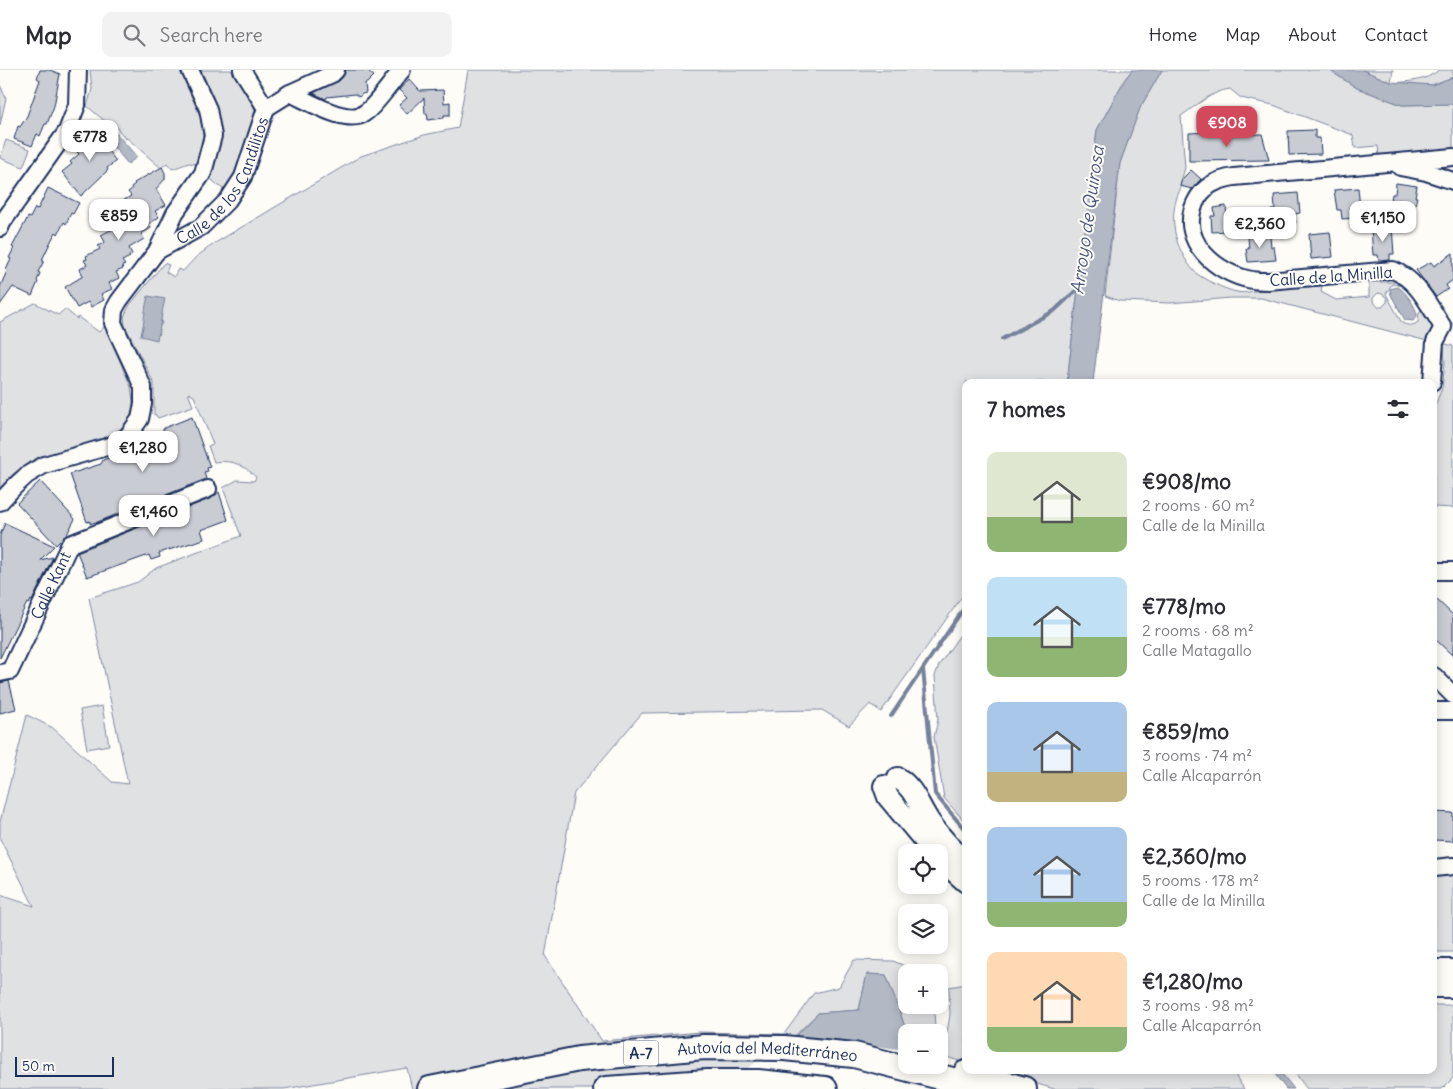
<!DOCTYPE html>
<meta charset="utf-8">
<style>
:root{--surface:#fff;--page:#f2f2f3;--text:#2b2b33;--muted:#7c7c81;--line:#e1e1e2;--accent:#d1495b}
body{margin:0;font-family:Delius,sans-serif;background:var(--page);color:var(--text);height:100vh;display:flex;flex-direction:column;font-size:19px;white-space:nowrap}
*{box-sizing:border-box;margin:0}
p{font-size:16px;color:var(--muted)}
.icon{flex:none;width:28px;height:28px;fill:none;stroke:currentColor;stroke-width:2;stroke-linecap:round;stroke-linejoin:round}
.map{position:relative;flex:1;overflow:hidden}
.drawer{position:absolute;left:962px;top:309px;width:475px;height:695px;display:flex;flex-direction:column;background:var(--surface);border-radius:10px;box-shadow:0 2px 12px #0003}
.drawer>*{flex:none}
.buttons{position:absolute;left:898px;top:774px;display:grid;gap:10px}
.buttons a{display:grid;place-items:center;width:50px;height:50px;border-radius:10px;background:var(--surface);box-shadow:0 2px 12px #0003;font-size:25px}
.scale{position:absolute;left:15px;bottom:12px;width:99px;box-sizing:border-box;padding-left:5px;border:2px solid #1b2f5e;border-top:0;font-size:14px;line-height:18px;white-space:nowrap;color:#1b2f5e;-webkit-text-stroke:4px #fdfcf7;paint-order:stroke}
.price{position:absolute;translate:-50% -42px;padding:0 11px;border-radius:10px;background:#fff;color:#222;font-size:16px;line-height:32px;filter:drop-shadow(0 1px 2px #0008)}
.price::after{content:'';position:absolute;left:50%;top:30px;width:15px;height:11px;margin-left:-8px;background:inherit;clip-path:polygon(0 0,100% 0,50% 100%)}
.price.on{background:var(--accent);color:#fff}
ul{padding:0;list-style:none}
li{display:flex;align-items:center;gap:15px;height:125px;padding:0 25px}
li span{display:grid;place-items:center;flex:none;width:140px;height:100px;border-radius:10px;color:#555}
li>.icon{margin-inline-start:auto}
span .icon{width:60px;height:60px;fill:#fffc;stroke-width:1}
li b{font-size:21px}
h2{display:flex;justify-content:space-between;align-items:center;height:60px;padding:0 25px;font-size:21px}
header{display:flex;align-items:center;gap:30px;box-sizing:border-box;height:70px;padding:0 25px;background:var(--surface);border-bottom:1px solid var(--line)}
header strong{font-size:24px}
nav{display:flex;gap:28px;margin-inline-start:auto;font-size:18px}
.search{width:350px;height:45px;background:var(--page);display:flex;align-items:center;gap:12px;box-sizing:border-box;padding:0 18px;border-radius:10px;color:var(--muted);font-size:19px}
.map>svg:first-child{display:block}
</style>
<header>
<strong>Map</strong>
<div class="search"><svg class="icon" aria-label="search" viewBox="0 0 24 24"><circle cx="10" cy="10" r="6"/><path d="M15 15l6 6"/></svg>Search here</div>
<nav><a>Home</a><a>Map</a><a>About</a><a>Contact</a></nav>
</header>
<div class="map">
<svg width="1453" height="1019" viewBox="0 0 1453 1019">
<rect width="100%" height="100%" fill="#fdfcf7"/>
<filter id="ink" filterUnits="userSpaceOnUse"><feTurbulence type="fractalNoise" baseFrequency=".02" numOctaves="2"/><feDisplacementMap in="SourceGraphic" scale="10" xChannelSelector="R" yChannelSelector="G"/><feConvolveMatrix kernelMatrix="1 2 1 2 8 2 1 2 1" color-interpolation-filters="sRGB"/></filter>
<g filter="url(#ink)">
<g fill="#e0e1e3" stroke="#7e88a0" fill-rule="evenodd">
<path d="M 90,0 L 181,0 L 200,46 L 203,65 L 197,94 L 189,93 L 172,99 L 167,93 L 161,98 L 127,68 L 126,69 L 116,57 L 114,59 L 87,36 L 92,19 Z"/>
<path d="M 201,0 L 231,0 L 254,37 L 255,43 C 247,68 242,99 224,120 L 208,107 C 229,63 220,42 201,0 Z"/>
<path d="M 468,0 L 1132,0 L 1125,9 L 1097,60 L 1067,312 L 966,312 L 966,521 L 881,642 L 870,634 L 849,656 L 822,640 L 642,643 L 574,723 L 545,886 L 602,971 L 699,962 L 784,964 L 814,923 L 839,917 L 854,890 L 893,891 L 919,902 L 906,902 L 906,935 L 934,935 L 935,962 L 907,962 L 886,905 L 867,904 L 859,940 L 818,943 L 740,1019 L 412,1019 L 407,998 L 284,1019 L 0,1019 L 0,825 L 34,836 L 0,769 L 0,752 L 27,645 L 53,658 L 112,712 L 128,714 L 89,528 L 138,512 L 156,498 L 241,466 L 223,418 L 237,410 L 254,411 L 256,407 C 242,394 233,390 214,392 L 208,376 L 213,374 L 194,326 L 188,323 L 193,336 L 158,348 L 156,345 L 154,345 L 154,313 L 125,256 L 124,247 L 129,236 L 164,193 L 169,195 L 166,202 L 174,207 L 178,199 L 183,201 L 196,187 L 215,173 L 361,86 L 424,65 L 458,58 ZM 160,246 L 162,254 L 141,266 L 145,249 Z"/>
<path d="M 1162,0 L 1329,0 L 1357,18 L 1402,35 L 1453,34 L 1453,79 L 1379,86 L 1378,76 L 1355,78 L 1353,65 L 1273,35 L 1241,28 L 1230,19 C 1212,21 1196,36 1181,46 L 1185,98 L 1180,115 L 1182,116 C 1166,144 1174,179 1195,202 C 1202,209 1226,220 1237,222 C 1245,224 1255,220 1264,220 C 1283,218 1302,217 1322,216 L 1321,222 L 1336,230 L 1369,227 L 1369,212 L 1400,212 L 1404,215 L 1402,216 L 1392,214 L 1386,224 L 1402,253 C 1408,256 1413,256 1418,252 L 1419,242 L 1421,240 L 1436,263 L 1427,271 L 1261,228 L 1231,228 L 1170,233 L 1120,231 L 1105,226 L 1120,93 L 1140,38 ZM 1378,223 L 1382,224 L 1387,228 L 1387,232 L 1382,237 L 1378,237 L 1373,231 L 1373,228 Z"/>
<path d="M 1362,0 L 1393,0 L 1391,12 Z"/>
<path d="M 1439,0 L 1453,0 L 1453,7 L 1432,15 L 1395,13 C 1412,11 1425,11 1439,0 Z"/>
<path d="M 0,15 L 6,28 L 0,55 Z"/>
<path d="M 6,70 L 30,79 L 23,97 L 0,88 Z"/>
<path d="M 35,233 L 58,245 L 65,239 L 77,249 L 78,247 L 99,262 L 105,256 L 131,317 L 133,331 L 131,346 L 120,359 L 109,366 L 29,392 L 13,404 L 0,418 L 0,252 Z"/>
<path d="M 1446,274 L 1453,276 L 1453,438 L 1434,437 L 1434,338 L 1442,318 L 1445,293 L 1444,276 Z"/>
<path d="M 966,556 L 966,753 L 944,728 L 934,667 L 938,650 L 935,606 L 939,595 Z"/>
<path d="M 102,636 L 109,675 L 87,679 L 80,640 Z"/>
<path d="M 1453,802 L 1453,882 L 1434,882 L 1434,804 Z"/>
<path d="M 966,914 L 966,993 L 943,986 L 950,945 L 949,917 Z"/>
<path d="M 1434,935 L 1453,935 L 1453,1008 L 1442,1019 L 1307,1019 L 1293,1000 L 1434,1000 Z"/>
<path d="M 991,1000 L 1232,1000 L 1244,1019 L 1054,1019 Z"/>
</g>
<g fill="#b3b8c5" stroke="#76819c">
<path d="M 1132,0 L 1162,0 L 1140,38 L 1120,93 L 1093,312 L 1067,312 L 1097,60 L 1125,9 Z"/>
<path d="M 1329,0 L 1362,0 L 1391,12 L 1432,15 L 1453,7 L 1453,34 L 1402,35 L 1357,18 Z"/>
<path d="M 116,63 L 137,87 L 128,94 L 108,70 Z"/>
<path d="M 1398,217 C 1406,222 1417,238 1417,246 L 1413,251 L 1405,250 L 1391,225 L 1390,219 Z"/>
<path d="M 148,226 L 165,229 C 161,243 161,256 157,270 L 141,266 C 145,252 144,239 148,226 Z"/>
<path d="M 867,904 L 886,905 L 907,962 L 906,987 L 865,1019 L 750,1000 L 797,965 L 818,943 L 859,940 Z"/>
<path d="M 1272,1000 L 1279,1000 L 1294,1019 L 1286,1019 Z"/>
</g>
<path fill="#fdfcf7" d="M 793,965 L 906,980 L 906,991 L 871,1019 L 737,1019 L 748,998 Z"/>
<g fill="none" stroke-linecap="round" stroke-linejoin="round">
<g stroke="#76819c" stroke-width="4">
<path d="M 1002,269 L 1054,241 L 1082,215"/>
<path d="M 923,599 L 935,724 L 966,761"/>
<path d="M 891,646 L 966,535"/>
</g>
</g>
<g fill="#c9ccd3" stroke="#1b2f5e">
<path d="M 40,0 L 50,0 L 60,4 L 54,36 L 47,54 L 45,54 L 40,66 L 37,64 L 32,76 L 14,69 L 18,56 L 20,57 L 27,46 L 40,10 L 37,8 Z"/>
<path d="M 346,0 L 367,0 L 374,6 L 367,13 L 365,13 L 366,23 L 362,24 L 359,27 L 355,24 L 327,27 L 326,29 L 313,23 L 339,11 L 343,7 Z"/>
<path d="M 409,9 L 420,21 L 443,20 L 444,33 L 450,32 L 450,45 L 444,45 L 444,48 L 428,50 L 427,43 L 425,44 L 424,28 L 407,44 L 399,35 L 407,28 L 399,20 Z"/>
<path d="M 106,52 L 114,59 L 100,71 L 116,91 L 107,98 L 108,100 L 81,126 L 62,102 L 72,94 L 70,92 L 79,84 L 77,82 L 87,75 L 85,73 Z"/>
<path d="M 1315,60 L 1315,68 L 1320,68 L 1321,84 L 1289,85 L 1288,61 Z"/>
<path d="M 1209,62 L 1209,66 L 1262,64 L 1269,90 L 1189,91 L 1189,63 Z"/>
<path d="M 162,97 L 165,103 L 165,109 L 156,119 L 166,135 L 155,141 L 159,147 L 149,154 L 151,158 L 141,164 L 144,169 L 129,178 L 132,184 L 129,185 L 130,187 L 122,191 L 125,195 L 122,196 L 123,199 L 116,202 L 119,208 L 109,213 L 112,219 L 101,224 L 104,230 L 91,237 L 88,232 L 77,238 L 65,217 L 83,206 L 80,199 L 87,195 L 84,190 L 87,189 L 86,186 L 100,179 L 98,176 L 105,172 L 101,165 L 118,156 L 114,149 L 119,146 L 116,141 L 124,136 L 121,132 L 131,126 L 128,122 L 132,119 L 131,117 L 135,114 L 134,113 Z"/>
<path d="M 1191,100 L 1201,109 L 1192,119 L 1180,116 L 1182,109 Z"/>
<path d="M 1396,113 L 1417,116 L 1415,127 L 1417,127 L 1413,143 L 1409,142 L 1407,147 L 1395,144 L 1396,139 L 1390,138 L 1392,124 L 1395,124 Z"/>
<path d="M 48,118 L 79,133 L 73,144 L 71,143 L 66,154 L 64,152 L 58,164 L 56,162 L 51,171 L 42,190 L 44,191 L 38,202 L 40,203 L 37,211 L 38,212 L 32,226 L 13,217 L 0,235 L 0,217 L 7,201 L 6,200 L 11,189 L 9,188 L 14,178 L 12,177 L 28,147 L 30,148 L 35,138 L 38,139 Z"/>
<path d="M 1358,118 L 1360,138 L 1356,139 L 1356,148 L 1342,149 L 1341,140 L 1337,140 L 1334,120 Z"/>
<path d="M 1298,123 L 1300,143 L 1295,144 L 1296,153 L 1273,155 L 1271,140 L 1275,140 L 1274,125 Z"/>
<path d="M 1226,136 L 1228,161 L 1212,162 L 1211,146 L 1215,146 L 1214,138 Z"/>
<path d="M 1392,157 L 1394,184 L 1390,184 L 1390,190 L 1379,191 L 1378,185 L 1373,185 L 1371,159 Z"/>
<path d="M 1330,162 L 1333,187 L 1311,189 L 1309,164 Z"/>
<path d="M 1270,165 L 1271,177 L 1274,177 L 1276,190 L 1248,192 L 1246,179 L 1249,179 L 1248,167 Z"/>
<path d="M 1453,183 L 1453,210 L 1446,215 L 1448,219 L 1436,227 L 1416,200 L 1431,192 L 1434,196 Z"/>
<path d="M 192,347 L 210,397 L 207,398 L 208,401 L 204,402 L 206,409 L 95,453 L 95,452 L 90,454 L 90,451 L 87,452 L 70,404 L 101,394 L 103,390 L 131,379 L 134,375 L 160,365 L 164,358 Z"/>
<path d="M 40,411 L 75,449 L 67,464 L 56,475 L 17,433 Z"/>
<path d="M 219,422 L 228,450 L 201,460 L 204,469 L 159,483 L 160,487 L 151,490 L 149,485 L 87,507 L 77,482 L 212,428 Z"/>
<path d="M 5,453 L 54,476 L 40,490 L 53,487 L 32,531 L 31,530 L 29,534 L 27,533 L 0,588 L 0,465 Z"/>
<path d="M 1434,527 L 1453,545 L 1453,586 L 1434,568 Z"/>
<path d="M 9,611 L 16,639 L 0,643 L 0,613 Z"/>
<path d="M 1434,742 L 1453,743 L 1453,771 L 1434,770 Z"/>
</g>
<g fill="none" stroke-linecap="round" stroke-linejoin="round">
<g stroke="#1b2f5e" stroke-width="20">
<g id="minor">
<path d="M 290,23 C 308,31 349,57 366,42 C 377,34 392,11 402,0"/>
<path d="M 266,38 L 290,23 L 332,4 L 336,0"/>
<path d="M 1400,97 L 1426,102 L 1453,111"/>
<path d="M 0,158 L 2,153 L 67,61 L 77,35 L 78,0"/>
<path id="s1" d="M 157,181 L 201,157 L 228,130 L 243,107 L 266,38 L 242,0"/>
<path d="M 1432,312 L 1435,272 L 1443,257 C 1429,236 1418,210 1393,200 L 1268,211 C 1263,211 1257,211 1252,210 C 1217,204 1178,171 1195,133 C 1203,116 1216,110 1234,107 L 1453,87"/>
<path d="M 0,432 L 15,416 L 27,405 L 44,395 L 110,376 L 127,367 L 140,349 L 143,334 L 143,317 L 113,253 L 114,240 L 119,231 L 157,181 L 175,143 L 203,103 L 213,66 L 208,39 L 190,0"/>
<path d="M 1434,501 L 1453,501"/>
<path id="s2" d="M 0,603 L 10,601 L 70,474 L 208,419"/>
<path d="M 1434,606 L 1453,625"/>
<path d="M 1434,641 L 1453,641"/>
<path d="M 1434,798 L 1453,796"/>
</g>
</g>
<g stroke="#1b2f5e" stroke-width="24">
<g id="major">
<path d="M 898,708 C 915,718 920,740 932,755 C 942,769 953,780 966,792"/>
<path d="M 884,716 L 888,727 L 934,782"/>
<path d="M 939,788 L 966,812"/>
<path d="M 1434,900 L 1453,900"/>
<path d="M 1434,917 L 1453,917"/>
</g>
</g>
<g stroke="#1b2f5e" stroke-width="28">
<g id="highway">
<path d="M 966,1003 L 1024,1019"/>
<path id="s3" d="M 430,1019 L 579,989 L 704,977 L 784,978 L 854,985 L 964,1013 L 983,1019"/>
<path d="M 606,1019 L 707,1012 L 758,1012 L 825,1019"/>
</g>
</g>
<use href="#minor" stroke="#fdfcf7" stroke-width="16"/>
<use href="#major" stroke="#fdfcf7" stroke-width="20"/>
<use href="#highway" stroke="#fdfcf7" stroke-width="24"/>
</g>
</g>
<g text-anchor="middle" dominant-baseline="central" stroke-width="4" stroke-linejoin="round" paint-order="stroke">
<rect fill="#fdfcf7" stroke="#5f6c8c" stroke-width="1" x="623.5" y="970.5" width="35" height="25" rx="4"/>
<g font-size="15" font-weight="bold" fill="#1b2f5e">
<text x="641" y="983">A-7</text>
</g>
<g font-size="16" fill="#1b2f5e" stroke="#fdfcf7">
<text stroke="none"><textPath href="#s1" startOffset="101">Calle de los Candilitos</textPath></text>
<text transform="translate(1331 206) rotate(-4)">Calle de la Minilla</text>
<text stroke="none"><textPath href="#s2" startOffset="105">Calle Kant</textPath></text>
<text stroke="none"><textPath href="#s3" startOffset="341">Autovía del Mediterráneo</textPath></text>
</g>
<g font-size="18" font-style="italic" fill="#49587d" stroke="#fdfcf7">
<text transform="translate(1087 150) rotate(-82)">Arroyo de Quirosa</text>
</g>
</g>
</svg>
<div class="buttons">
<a><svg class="icon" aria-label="locate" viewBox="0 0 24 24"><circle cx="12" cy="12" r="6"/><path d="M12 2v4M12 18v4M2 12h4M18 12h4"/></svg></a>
<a><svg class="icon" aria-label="layers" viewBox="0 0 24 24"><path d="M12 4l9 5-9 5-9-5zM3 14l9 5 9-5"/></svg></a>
<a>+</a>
<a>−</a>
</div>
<div class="scale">50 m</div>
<b class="price on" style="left:1227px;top:78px">€908</b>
<b class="price" style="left:90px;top:92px">€778</b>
<b class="price" style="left:119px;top:171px">€859</b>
<b class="price" style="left:1383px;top:173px">€1,150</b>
<b class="price" style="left:1260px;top:179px">€2,360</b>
<b class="price" style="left:143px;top:403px">€1,280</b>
<b class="price" style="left:154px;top:467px">€1,460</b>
<section class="drawer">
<h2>7 homes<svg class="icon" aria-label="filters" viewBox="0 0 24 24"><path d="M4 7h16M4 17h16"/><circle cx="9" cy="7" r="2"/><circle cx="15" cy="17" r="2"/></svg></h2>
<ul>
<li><span style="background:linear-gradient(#dfe7d0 65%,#8fb573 0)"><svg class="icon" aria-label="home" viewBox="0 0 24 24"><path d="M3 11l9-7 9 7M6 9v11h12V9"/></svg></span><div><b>€908/mo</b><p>2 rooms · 60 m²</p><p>Calle de la Minilla</p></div></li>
<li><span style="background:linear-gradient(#bfe0f5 60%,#8fb573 0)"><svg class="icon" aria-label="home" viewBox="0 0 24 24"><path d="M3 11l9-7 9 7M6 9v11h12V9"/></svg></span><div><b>€778/mo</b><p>2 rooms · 68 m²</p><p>Calle Matagallo</p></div></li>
<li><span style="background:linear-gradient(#a9c7e8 70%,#c2b280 0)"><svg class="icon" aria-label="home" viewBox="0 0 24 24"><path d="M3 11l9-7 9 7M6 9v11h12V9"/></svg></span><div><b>€859/mo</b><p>3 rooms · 74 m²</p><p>Calle Alcaparrón</p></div></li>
<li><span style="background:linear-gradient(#a9c7e8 75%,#8fb573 0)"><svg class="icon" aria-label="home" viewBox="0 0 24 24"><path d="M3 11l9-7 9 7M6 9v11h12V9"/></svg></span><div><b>€2,360/mo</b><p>5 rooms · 178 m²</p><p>Calle de la Minilla</p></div></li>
<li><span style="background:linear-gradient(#ffd9b3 75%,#8fb573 0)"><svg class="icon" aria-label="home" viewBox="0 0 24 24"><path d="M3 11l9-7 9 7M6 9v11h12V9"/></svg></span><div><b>€1,280/mo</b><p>3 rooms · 98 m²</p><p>Calle Alcaparrón</p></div></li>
</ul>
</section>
</div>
